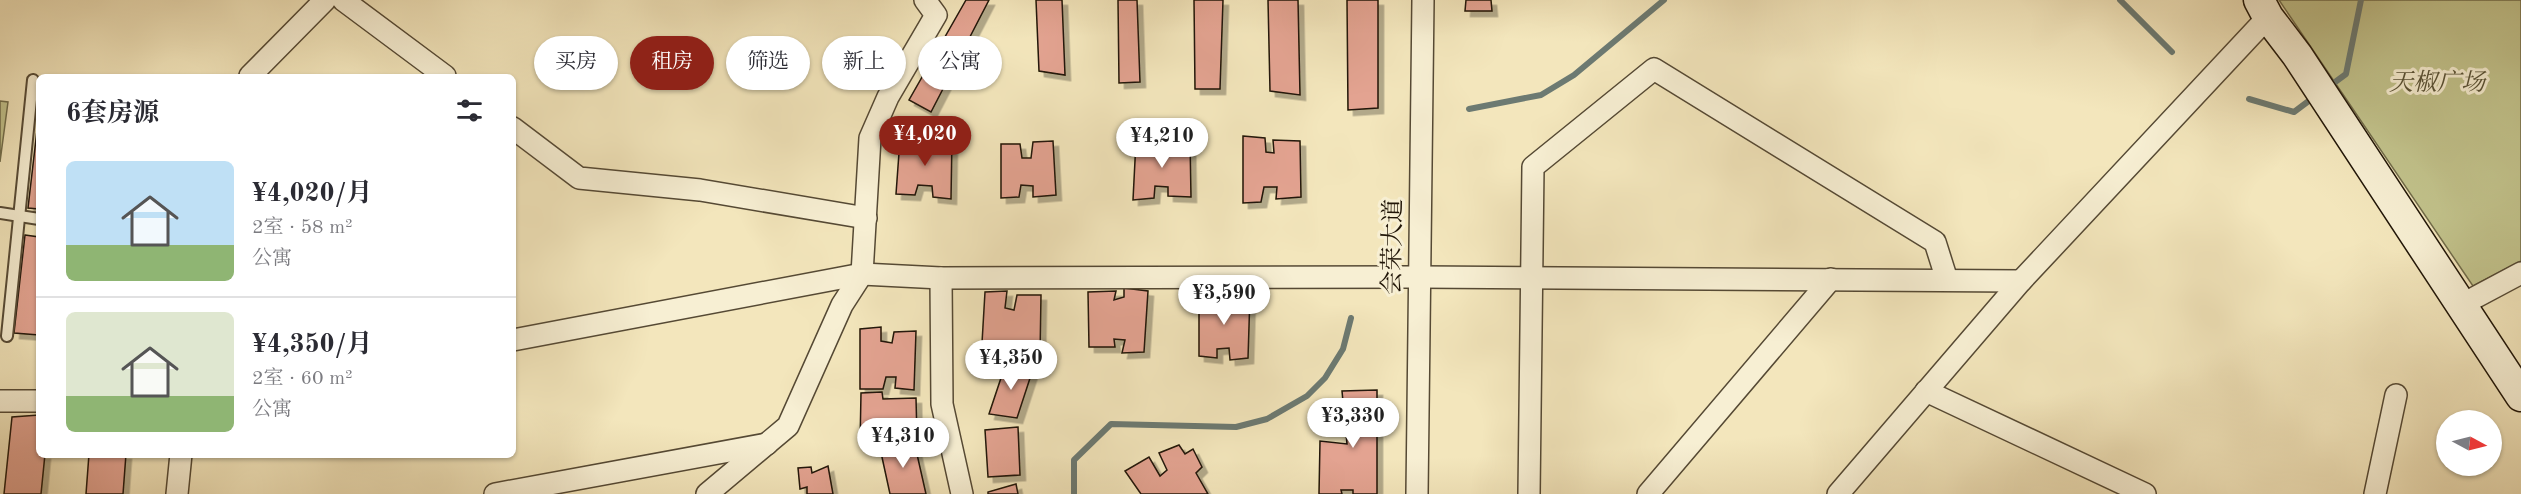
<!DOCTYPE html>
<html lang="zh">
<meta charset="utf-8">
<style>
:root{--surface:#fff;--page:#f2f2f3;--text:#2b2b33;--muted:#7c7c81;--line:#e1e1e2;--accent:#8f2418}
body{margin:0;font-family:"Old Standard TT","Noto Serif SC",serif;background:var(--page);color:var(--text);height:100vh;display:flex;flex-direction:column;font-size:22px;white-space:nowrap}
*{box-sizing:border-box;margin:0}
p{font-size:20px;color:var(--muted)}
.icon{flex:none;width:33px;height:33px;fill:none;stroke:currentColor;stroke-width:2;stroke-linecap:round;stroke-linejoin:round}
.map{position:relative;flex:1;overflow:hidden}
.sheet{position:absolute;left:36px;top:74px;width:480px;height:384px;display:flex;flex-direction:column;background:var(--surface);border-radius:9px;box-shadow:0 2px 4px #0004}
.sheet>*{flex:none}
.guide{position:absolute;left:534px;top:36px;width:570px;height:54px;display:flex;gap:12px}
.needle{width:39px;rotate:97deg}
.buttons{position:absolute;left:2436px;top:410px;display:grid;gap:12px}
.buttons a{display:grid;place-items:center;width:66px;height:66px;border-radius:50%;background:var(--surface);box-shadow:0 2px 4px #0004;font-size:30px}
.price{position:absolute;translate:-50% -51px;padding:0 14px;border-radius:21px;background:#fff;color:#222;font-size:20px;line-height:39px;filter:drop-shadow(0 2px 3px #0008)}
.price::after{content:'';position:absolute;left:50%;top:36px;width:18px;height:14px;margin-left:-9px;background:inherit;clip-path:polygon(0 0,100% 0,50% 100%)}
.price.on{background:var(--accent);color:#fff}
ul{padding:0;list-style:none}
li{display:flex;align-items:center;gap:18px;height:150px;padding:0 30px}
li+li{border-top:2px solid var(--line)}
li span{display:grid;place-items:center;flex:none;width:168px;height:120px;border-radius:9px;color:#555}
li>.icon{margin-inline-start:auto}
span .icon{width:72px;height:72px;fill:#fffc;stroke-width:1}
li b{font-size:26px}
h2{display:flex;justify-content:space-between;align-items:center;height:72px;padding:0 30px;font-size:26px}
.pill{padding:0 21px;border-radius:27px;background:var(--surface);box-shadow:0 2px 4px #0004;font-size:21px;line-height:54px}
.pill.on{background:var(--accent);color:#fff}
.map>svg:first-child{display:block}
</style>
<div class="map">
<svg width="2521" height="494" viewBox="0 0 2521 494">
<defs>
<filter id="shadow"><feDropShadow dx="5.5" dy="5.5" stdDeviation="0" flood-color="#0004"/></filter>
</defs>
<rect width="100%" height="100%" fill="#f3e6bc"/>
<filter id="stains"><feTurbulence type="fractalNoise" baseFrequency=".00333" numOctaves="4"/><feColorMatrix values="0 0 0 0 .2 0 0 0 0 .09 0 0 0 0 .02 0 0 0 .5 -.17"/></filter>
<radialGradient id="worn" r=".72"><stop offset=".6" stop-color="#630" stop-opacity="0"/><stop offset="1" stop-color="#630" stop-opacity=".3"/></radialGradient>
<g fill="#c2c38c" stroke="#716c4a" stroke-width="1.5">
<path d="M 2279,0 L 2521,0 L 2521,261 L 2473,286 Z"/>
<path d="M 0,101 L 8,102 L 0,162 Z"/>
</g>
<g fill="none" stroke-linecap="round" stroke-linejoin="round">
<g stroke="#6c7a72" stroke-width="6">
<path d="M 2120,0 L 2172,52"/>
<path d="M 2327,88 L 2346,74 L 2361,0"/>
<path d="M 2249,99 L 2294,112 L 2314,97"/>
<path d="M 1469,109 L 1541,95 L 1574,75 L 1664,0"/>
<path d="M 1074,494 L 1074,460 L 1111,424 L 1236,427 L 1267,419 L 1307,396 L 1325,378 L 1343,349 L 1351,318"/>
</g>
</g>
<g fill="#e3a391" stroke="#201507" stroke-width="1.5" filter="url(#shadow)">
<path d="M 966,0 L 989,0 L 931,112 L 909,100 Z"/>
<path d="M 1036,0 L 1062,0 L 1065,75 L 1039,71 Z"/>
<path d="M 1118,0 L 1137,0 L 1140,82 L 1119,83 Z"/>
<path d="M 1194,0 L 1223,0 L 1220,89 L 1195,89 Z"/>
<path d="M 1268,0 L 1298,0 L 1300,95 L 1270,91 Z"/>
<path d="M 1347,0 L 1378,0 L 1378,108 L 1348,110 Z"/>
<path d="M 1466,0 L 1491,0 L 1492,11 L 1465,11 Z"/>
<path d="M 39,113 L 39,209 L 28,208 Z"/>
<path d="M 1243,136 L 1265,138 L 1266,152 L 1274,153 L 1273,140 L 1300,141 L 1301,197 L 1276,199 L 1277,187 L 1264,187 L 1261,202 L 1243,203 Z"/>
<path d="M 932,138 L 952,138 L 951,199 L 933,197 L 932,186 L 918,185 L 915,195 L 896,194 L 900,139 L 922,140 L 922,149 L 931,149 Z"/>
<path d="M 1156,140 L 1157,150 L 1167,151 L 1167,142 L 1190,141 L 1191,197 L 1168,196 L 1168,187 L 1155,186 L 1154,198 L 1133,200 L 1136,141 Z"/>
<path d="M 1053,141 L 1056,195 L 1033,197 L 1033,186 L 1021,185 L 1019,197 L 1001,198 L 1001,144 L 1020,144 L 1022,158 L 1031,158 L 1033,142 Z"/>
<path d="M 25,235 L 39,237 L 39,335 L 14,333 Z"/>
<path d="M 1124,288 L 1148,291 L 1144,352 L 1122,353 L 1125,340 L 1114,339 L 1115,347 L 1089,347 L 1088,292 L 1116,291 L 1114,300 L 1124,297 Z"/>
<path d="M 1007,291 L 1005,308 L 1014,310 L 1017,295 L 1041,295 L 1040,355 L 1020,359 L 1019,348 L 1005,347 L 1005,357 L 981,360 L 985,292 Z"/>
<path d="M 1199,292 L 1218,294 L 1217,305 L 1228,305 L 1229,296 L 1250,295 L 1248,358 L 1230,360 L 1229,348 L 1217,349 L 1217,358 L 1199,356 Z"/>
<path d="M 881,327 L 881,341 L 892,343 L 894,332 L 916,331 L 914,390 L 895,388 L 896,377 L 886,377 L 883,389 L 860,389 L 860,329 Z"/>
<path d="M 1006,363 L 1033,369 L 1017,418 L 989,414 Z"/>
<path d="M 1377,390 L 1377,494 L 1353,494 L 1353,490 L 1341,490 L 1342,494 L 1319,494 L 1320,441 L 1347,444 L 1342,391 Z"/>
<path d="M 882,392 L 883,399 L 916,398 L 917,438 L 884,440 L 883,445 L 860,445 L 861,393 Z"/>
<path d="M 39,415 L 39,454 L 45,454 L 41,494 L 4,494 L 12,417 Z"/>
<path d="M 1018,427 L 1020,475 L 988,477 L 985,430 Z"/>
<path d="M 914,441 L 926,494 L 890,494 L 880,448 Z"/>
<path d="M 1179,445 L 1185,454 L 1193,449 L 1202,467 L 1196,473 L 1208,494 L 1141,494 L 1125,471 L 1149,457 L 1160,476 L 1167,470 L 1159,453 Z"/>
<path d="M 89,454 L 126,454 L 123,494 L 86,494 Z"/>
<path d="M 828,466 L 833,494 L 807,494 L 807,487 L 800,489 L 798,468 L 811,467 L 812,473 Z"/>
<path d="M 1016,484 L 1018,494 L 988,494 L 988,492 Z"/>
</g>
<g fill="none" stroke-linecap="round" stroke-linejoin="round">
<g stroke="#554934" stroke-width="14">
<g id="lane">
<path d="M 0,213 L 39,219"/>
<path d="M 7,336 L 33,80"/>
</g>
</g>
<g stroke="#554934" stroke-width="24">
<g id="street">
<path d="M 343,0 L 445,76"/>
<path d="M 250,76 L 325,0"/>
<path d="M 513,128 L 579,178 L 700,190 L 866,218"/>
<path d="M 941,278 L 942,404 L 962,494"/>
<path d="M 2461,305 L 2521,273"/>
<path d="M 513,340 L 862,274 L 941,278 L 1420,277 L 2021,281"/>
<path d="M 1926,391 L 2145,494"/>
<path d="M 0,401 L 39,401"/>
<path d="M 177,494 L 181,454"/>
<path d="M 495,494 L 767,444"/>
<path d="M 707,494 L 788,426 L 842,305 L 862,274 L 870,138 L 888,97 L 936,15 L 925,0"/>
<path d="M 1417,494 L 1423,0"/>
<path d="M 1529,494 L 1533,167 L 1654,69 L 1935,242 L 1947,280"/>
<path d="M 1648,494 L 1831,279"/>
<path d="M 1838,494 L 2021,281 L 2268,17"/>
<path d="M 2375,494 L 2396,395"/>
</g>
</g>
<g stroke="#201507" stroke-width="33">
<path id="secondary" d="M 2259,0 L 2268,17 L 2297,55 L 2521,396"/>
</g>
<use href="#lane" stroke="#f7efd3" stroke-width="10"/>
<use href="#street" stroke="#f7efd3" stroke-width="21"/>
<use href="#secondary" stroke="#f7efd3" stroke-width="30"/>
</g>
<g text-anchor="middle" dominant-baseline="central" stroke-width="6" stroke-linejoin="round" paint-order="stroke">
<g font-size="24" font-style="italic" fill="#595236" stroke="#f7efd3">
<text x="2437" y="84">天椒广场</text>
</g>
<g font-size="24" fill="#201507" stroke="#f7efd3">
<text transform="translate(1394 247) rotate(-89)">会荣大道</text>
</g>
</g>
<rect width="100%" height="100%" filter="url(#stains)"/>
<rect width="100%" height="100%" fill="url(#worn)"/>
</svg>
<div class="buttons">
<a><svg class="needle" viewBox="-14 -14 28 28"><path d="M0-13l5 13h-10z" fill="#e53935"/><path d="M0 13l5-13h-10z" fill="#7c7c81"/></svg></a>
</div>
<b class="price on" style="left:925px;top:167px">¥4,020</b>
<b class="price" style="left:1162px;top:169px">¥4,210</b>
<b class="price" style="left:1224px;top:326px">¥3,590</b>
<b class="price" style="left:1011px;top:391px">¥4,350</b>
<b class="price" style="left:1353px;top:449px">¥3,330</b>
<b class="price" style="left:903px;top:469px">¥4,310</b>
<div class="guide">
<a class="pill">买房</a>
<a class="pill on">租房</a>
<a class="pill">筛选</a>
<a class="pill">新上</a>
<a class="pill">公寓</a>
</div>
<section class="sheet">
<h2>6套房源<svg class="icon" aria-label="filters" viewBox="0 0 24 24"><path d="M4 7h16M4 17h16"/><circle cx="9" cy="7" r="2"/><circle cx="15" cy="17" r="2"/></svg></h2>
<ul>
<li><span style="background:linear-gradient(#bfe0f5 70%,#8fb573 0)"><svg class="icon" aria-label="home" viewBox="0 0 24 24"><path d="M3 11l9-7 9 7M6 9v11h12V9"/></svg></span><div><b>¥4,020/月</b><p>2室 · 58 m²</p><p>公寓</p></div></li>
<li><span style="background:linear-gradient(#dfe7d0 70%,#8fb573 0)"><svg class="icon" aria-label="home" viewBox="0 0 24 24"><path d="M3 11l9-7 9 7M6 9v11h12V9"/></svg></span><div><b>¥4,350/月</b><p>2室 · 60 m²</p><p>公寓</p></div></li>
</ul>
</section>
</div>
